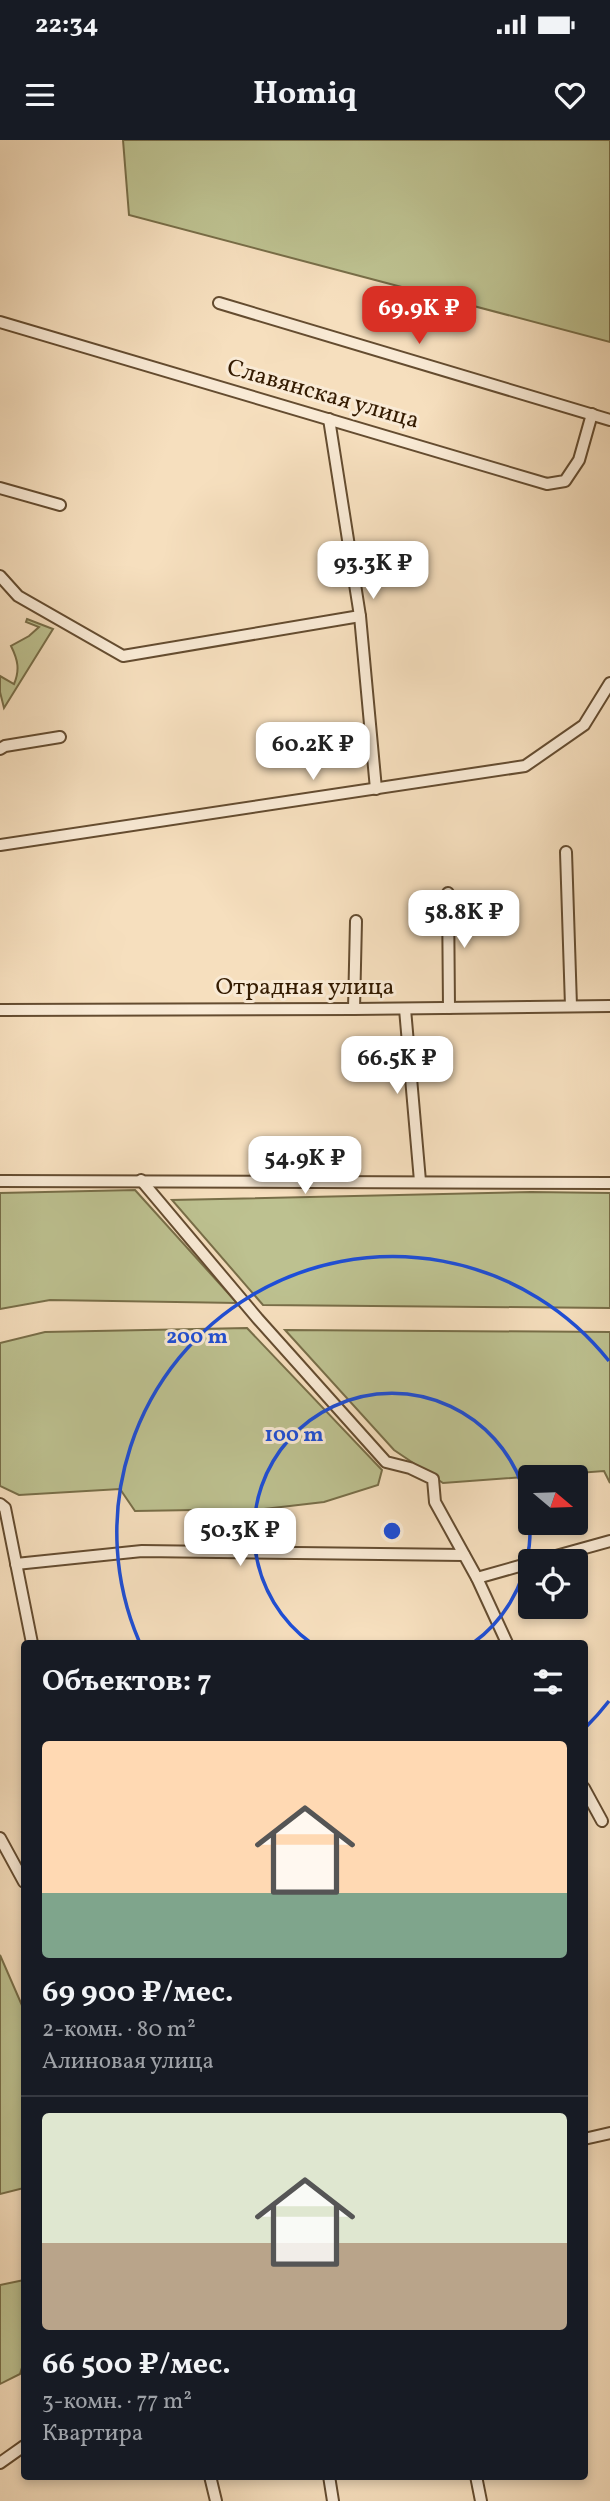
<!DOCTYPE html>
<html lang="ru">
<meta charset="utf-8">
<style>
:root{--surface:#171b24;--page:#20242c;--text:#f1f3f6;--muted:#9ea1a6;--line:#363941;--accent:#d93025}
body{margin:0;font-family:Vollkorn,serif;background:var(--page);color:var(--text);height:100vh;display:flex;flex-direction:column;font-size:26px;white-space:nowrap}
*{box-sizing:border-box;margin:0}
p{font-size:23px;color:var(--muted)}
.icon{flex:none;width:38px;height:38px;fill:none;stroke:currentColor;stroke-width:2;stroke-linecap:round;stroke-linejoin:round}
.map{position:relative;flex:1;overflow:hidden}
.sheet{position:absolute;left:21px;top:1500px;width:567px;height:840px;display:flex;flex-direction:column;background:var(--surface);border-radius:7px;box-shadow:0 4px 10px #0003}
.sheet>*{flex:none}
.needle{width:46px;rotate:109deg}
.controls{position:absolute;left:518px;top:1325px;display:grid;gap:14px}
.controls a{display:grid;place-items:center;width:70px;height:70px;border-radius:7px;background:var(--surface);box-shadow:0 4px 10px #0003;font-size:35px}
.price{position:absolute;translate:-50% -60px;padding:0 16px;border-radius:14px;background:#fff;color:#222;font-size:23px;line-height:46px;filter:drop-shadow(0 2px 4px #0008)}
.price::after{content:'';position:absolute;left:50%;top:42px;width:21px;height:16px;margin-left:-10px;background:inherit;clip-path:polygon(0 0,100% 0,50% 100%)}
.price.active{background:var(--accent);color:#fff}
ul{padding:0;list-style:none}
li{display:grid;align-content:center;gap:14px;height:371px;padding:0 21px}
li+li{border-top:2px solid var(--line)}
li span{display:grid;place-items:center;height:217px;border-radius:7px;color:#555}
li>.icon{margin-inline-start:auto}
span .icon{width:126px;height:126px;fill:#fffc;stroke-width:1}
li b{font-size:30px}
h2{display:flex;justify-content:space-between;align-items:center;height:84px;padding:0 21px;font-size:30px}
.status{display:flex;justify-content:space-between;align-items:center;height:49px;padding:0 35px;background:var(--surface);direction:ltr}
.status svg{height:19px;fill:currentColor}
header{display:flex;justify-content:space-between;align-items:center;height:91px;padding:0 21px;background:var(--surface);font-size:32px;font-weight:700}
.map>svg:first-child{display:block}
</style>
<div class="status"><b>22:34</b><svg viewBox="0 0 49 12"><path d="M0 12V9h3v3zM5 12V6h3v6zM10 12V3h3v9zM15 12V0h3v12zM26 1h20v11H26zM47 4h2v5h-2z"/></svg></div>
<header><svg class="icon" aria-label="menu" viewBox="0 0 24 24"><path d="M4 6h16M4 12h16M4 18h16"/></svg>Homiq<svg class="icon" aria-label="heart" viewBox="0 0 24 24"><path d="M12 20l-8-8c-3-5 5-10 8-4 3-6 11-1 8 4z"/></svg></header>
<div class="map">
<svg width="610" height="2361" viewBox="0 0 610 2361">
<rect width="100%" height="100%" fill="#f6dfbe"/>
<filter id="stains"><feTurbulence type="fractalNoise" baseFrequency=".00286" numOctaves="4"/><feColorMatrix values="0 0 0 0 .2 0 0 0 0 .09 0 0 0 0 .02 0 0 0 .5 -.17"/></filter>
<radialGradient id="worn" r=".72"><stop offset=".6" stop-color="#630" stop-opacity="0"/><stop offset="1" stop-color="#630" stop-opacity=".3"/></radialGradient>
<g fill="#bdc190" stroke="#786e48" stroke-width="2">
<path d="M 123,0 L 610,0 L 610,202 L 129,75 Z"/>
<path d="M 27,479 L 53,489 L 4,568 L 0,552 L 0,536 L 14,544 C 20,530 18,520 11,506 L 29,496 L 39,487 L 26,482 Z"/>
<path d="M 135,1050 L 237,1163 L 50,1160 L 0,1169 L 0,1053 Z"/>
<path d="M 531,1052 L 610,1053 L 610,1168 L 263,1165 L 172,1060 Z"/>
<path d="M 247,1188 L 382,1330 L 378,1345 L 324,1362 L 264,1369 L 135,1371 L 120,1349 L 19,1355 L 0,1346 L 0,1203 L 45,1192 Z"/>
<path d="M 285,1190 L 610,1192 L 610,1343 L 604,1331 L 443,1343 L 394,1310 Z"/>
<path d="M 0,1815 L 24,1870 L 24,2048 L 0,2054 Z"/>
<path d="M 24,2140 L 24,2221 L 20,2234 L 0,2244 L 0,2145 Z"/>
</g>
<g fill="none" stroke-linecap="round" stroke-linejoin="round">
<g stroke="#644c30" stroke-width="14">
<g id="street">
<path d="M 219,163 L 610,280"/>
<path d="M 0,182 L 547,344 L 565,341 L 579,320 L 592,274"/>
<path d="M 329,279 L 360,476 L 376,649"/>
<path d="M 0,348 L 60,365"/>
<path d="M 0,436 L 18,456 L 123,516 L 360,476"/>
<path d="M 0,609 L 5,606 L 60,597"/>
<path d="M 0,705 L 525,626 L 584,585 L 610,543"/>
<path d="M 566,712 L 571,866"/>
<path d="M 448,753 L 449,868"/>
<path d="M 354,869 L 356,781"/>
<path d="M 405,869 L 420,1041"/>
<path d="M 0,870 L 354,869 L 610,866"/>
<path d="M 141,1040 L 258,1179 L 386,1322 L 410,1328 L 433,1339 L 435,1362 L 477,1438 L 507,1503"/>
<path d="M 0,1041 L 610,1043"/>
<path d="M 0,1364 L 5,1368 L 32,1503"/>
<path d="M 538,1421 L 610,1401"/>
<path d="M 16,1424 L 142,1411 L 464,1415"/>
<path d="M 477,1438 L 530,1423"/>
<path d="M 584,1648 L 602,1681"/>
<path d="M 0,1698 L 24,1742"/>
<path d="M 584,1999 L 610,1993"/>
<path d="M 0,2323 L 24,2306"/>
<path d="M 210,2336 L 216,2361"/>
<path d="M 329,2336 L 333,2361"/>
<path d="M 476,2336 L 481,2361"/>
</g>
</g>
<use href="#street" stroke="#f9ead5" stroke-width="10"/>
</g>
<g fill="none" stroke="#1d4ed8" stroke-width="3.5">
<path d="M311 1503A138 138 0 1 1 473 1503"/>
<path d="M609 1561A276 276 0 0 1 585 1588M139 1501A276 276 0 0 1 609 1221"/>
</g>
<g text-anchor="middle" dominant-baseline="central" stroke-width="6" stroke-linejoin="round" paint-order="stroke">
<g font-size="24" fill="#341b01" stroke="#f9ead5">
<text transform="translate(323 255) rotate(16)">Славянская улица</text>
<text x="305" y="848">Отрадная улица</text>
</g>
</g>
<circle cx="392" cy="1391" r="10" fill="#1d4ed8" stroke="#f9ead5" stroke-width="3.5"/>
<g font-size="21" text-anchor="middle" font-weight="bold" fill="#1d4ed8" stroke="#f9ead5" stroke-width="6" stroke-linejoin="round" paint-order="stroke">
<text x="197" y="1203">200 m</text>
<text x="294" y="1301">100 m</text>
</g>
<rect width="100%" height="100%" filter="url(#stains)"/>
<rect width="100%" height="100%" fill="url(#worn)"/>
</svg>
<div class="controls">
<a><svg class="needle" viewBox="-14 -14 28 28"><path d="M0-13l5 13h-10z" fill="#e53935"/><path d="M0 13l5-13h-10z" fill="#9ea1a6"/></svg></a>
<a><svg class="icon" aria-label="locate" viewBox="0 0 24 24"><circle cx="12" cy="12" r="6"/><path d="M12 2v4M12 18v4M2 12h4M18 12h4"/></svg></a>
</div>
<b class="price active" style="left:419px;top:206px">69.9K ₽</b>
<b class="price" style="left:373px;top:461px">93.3K ₽</b>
<b class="price" style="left:313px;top:642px">60.2K ₽</b>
<b class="price" style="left:464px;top:810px">58.8K ₽</b>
<b class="price" style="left:397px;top:956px">66.5K ₽</b>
<b class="price" style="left:305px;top:1056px">54.9K ₽</b>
<b class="price" style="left:240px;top:1428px">50.3K ₽</b>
<section class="sheet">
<h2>Объектов: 7<svg class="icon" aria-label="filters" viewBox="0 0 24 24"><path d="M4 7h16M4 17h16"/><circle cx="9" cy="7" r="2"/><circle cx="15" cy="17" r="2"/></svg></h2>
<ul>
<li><span style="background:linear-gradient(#ffd9b3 70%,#7fa58c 0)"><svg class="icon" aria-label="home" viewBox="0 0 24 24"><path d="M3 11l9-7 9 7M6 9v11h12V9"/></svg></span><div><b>69 900 ₽/мес.</b><p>2-комн. · 80 m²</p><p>Алиновая улица</p></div></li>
<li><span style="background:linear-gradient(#dfe7d0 60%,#b9a48a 0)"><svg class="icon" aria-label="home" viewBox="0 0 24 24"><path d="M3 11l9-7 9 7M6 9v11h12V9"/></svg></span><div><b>66 500 ₽/мес.</b><p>3-комн. · 77 m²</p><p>Квартира</p></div></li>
</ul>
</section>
</div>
